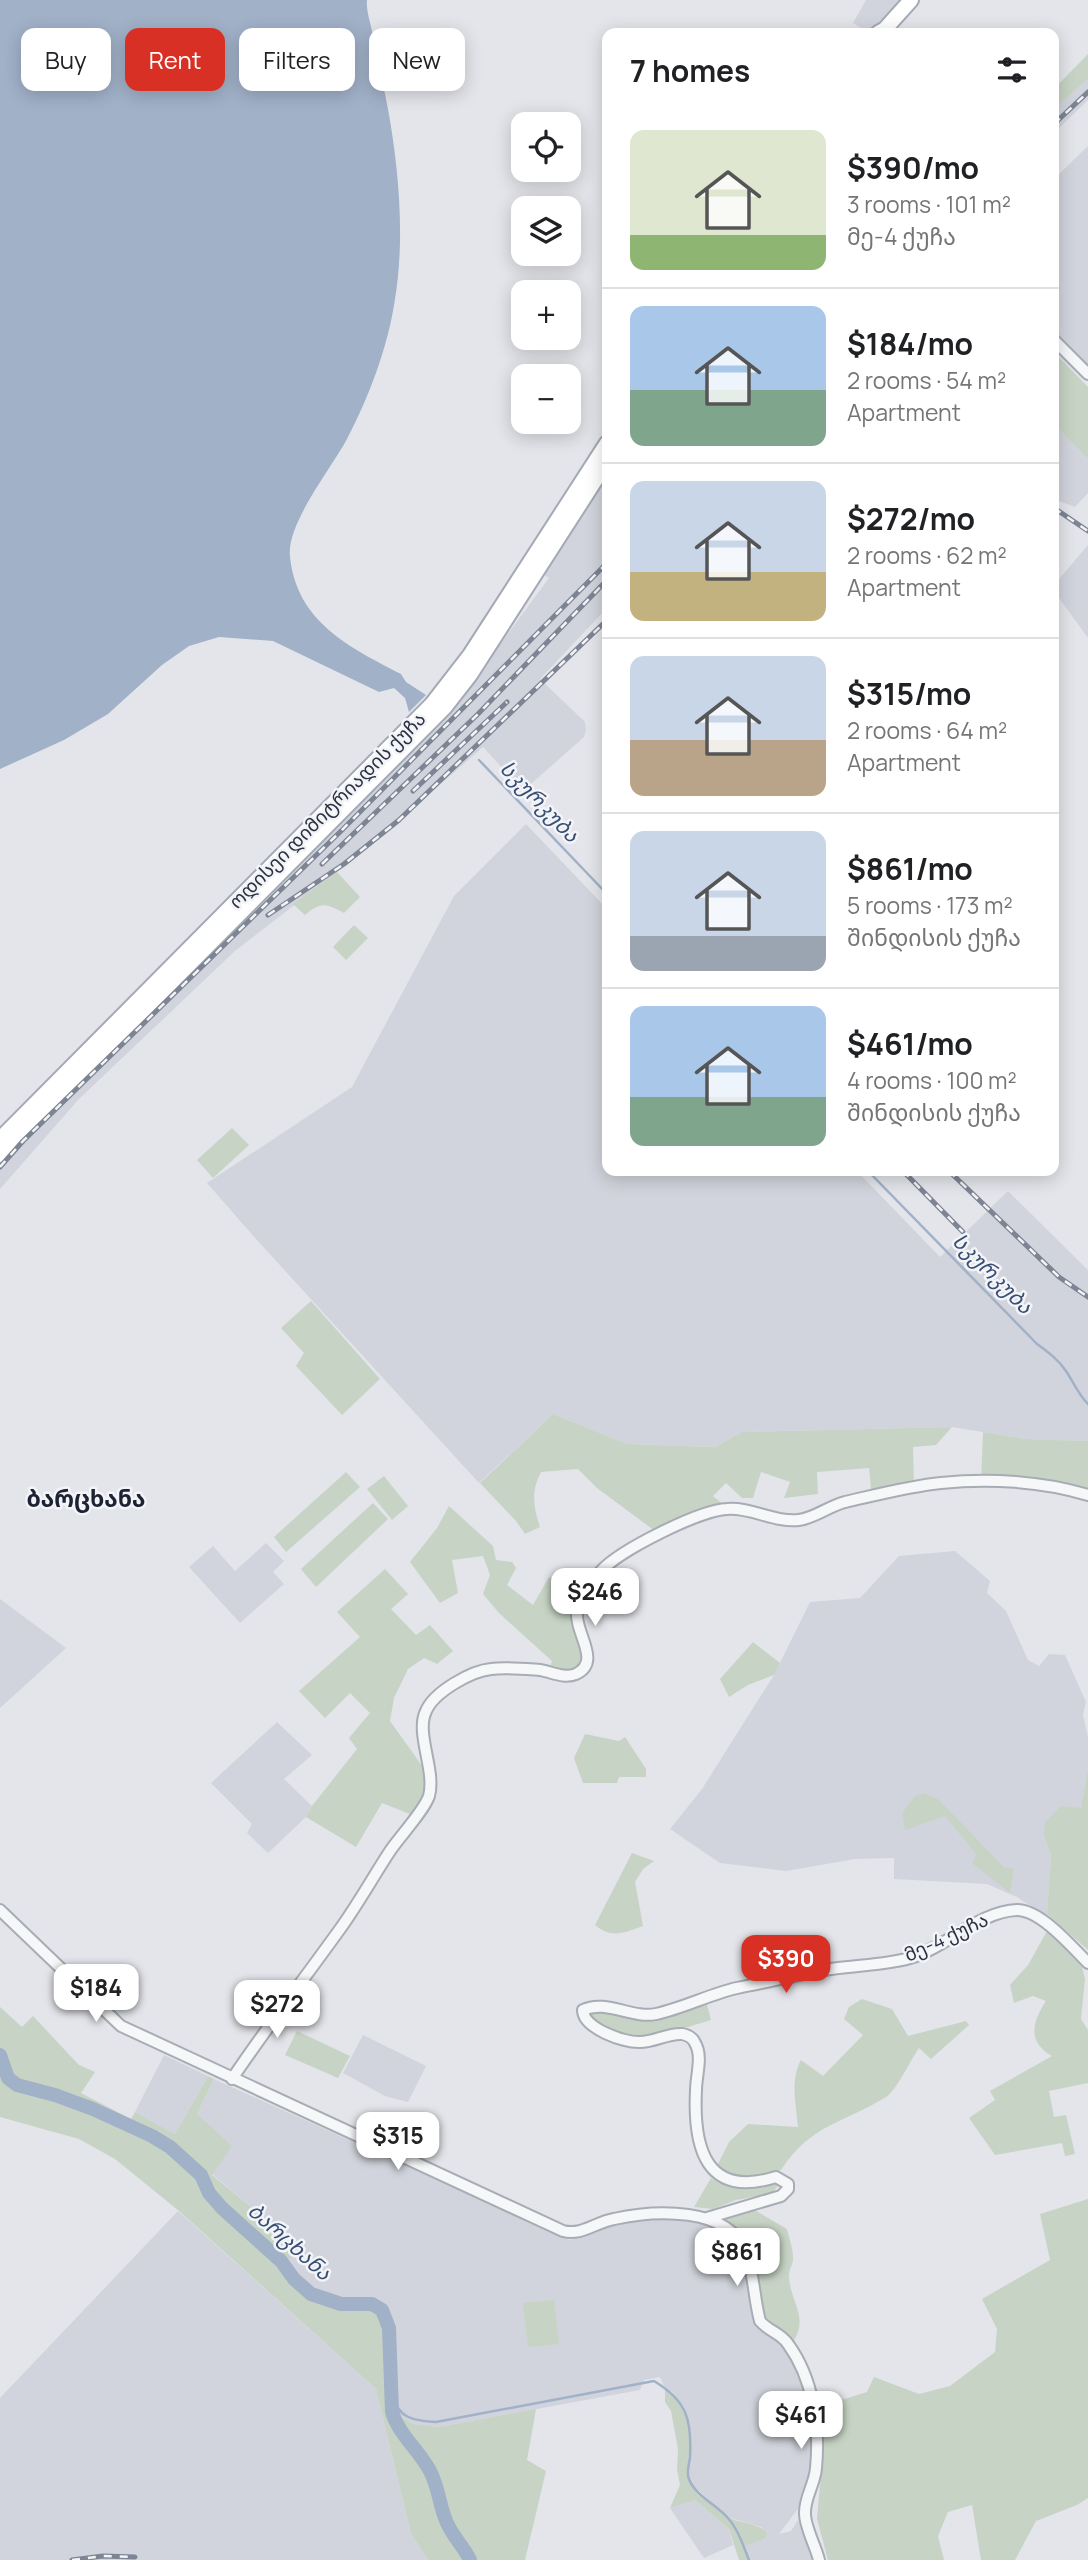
<!DOCTYPE html>
<meta charset="utf-8">
<style>
:root{--surface:#fff;--page:#f2f2f2;--text:#202124;--muted:#757577;--line:#e0e0e0;--accent:#d93025}
body{margin:0;font-family:Manrope,"Noto Sans Georgian",sans-serif;background:var(--page);color:var(--text);height:100vh;display:flex;flex-direction:column;font-size:26px;white-space:nowrap}
*{box-sizing:border-box;margin:0}
p{font-size:23px;color:var(--muted)}
.icon{flex:none;width:38px;height:38px;fill:none;stroke:currentColor;stroke-width:2;stroke-linecap:round;stroke-linejoin:round}
.map{position:relative;flex:1;overflow:hidden}
.sheet{position:absolute;left:602px;top:28px;width:457px;height:1148px;display:flex;flex-direction:column;background:var(--surface);border-radius:14px;box-shadow:0 4px 18px #0003}
.sheet>*{flex:none}
.top-card{position:absolute;left:21px;top:28px;width:476px;height:63px;display:flex;gap:14px}
.fabs{position:absolute;left:511px;top:112px;display:grid;gap:14px}
.fabs a{display:grid;place-items:center;width:70px;height:70px;border-radius:14px;background:var(--surface);box-shadow:0 4px 18px #0003;font-size:35px}
.price{position:absolute;translate:-50% -60px;padding:0 16px;border-radius:14px;background:#fff;color:#222;font-size:23px;line-height:46px;filter:drop-shadow(0 2px 4px #0008)}
.price::after{content:'';position:absolute;left:50%;top:42px;width:21px;height:16px;margin-left:-10px;background:inherit;clip-path:polygon(0 0,100% 0,50% 100%)}
.price.on{background:var(--accent);color:#fff}
ul{padding:0;list-style:none}
li{display:flex;align-items:center;gap:21px;height:175px;padding:0 28px}
li+li{border-top:2px solid var(--line)}
li span{display:grid;place-items:center;flex:none;width:196px;height:140px;border-radius:14px;color:#555}
li>.icon{margin-inline-start:auto}
span .icon{width:84px;height:84px;fill:#fffc;stroke-width:1}
li b{font-size:30px}
h2{display:flex;justify-content:space-between;align-items:center;height:84px;padding:0 28px;font-size:30px}
.chip{padding:0 24px;border-radius:14px;background:var(--surface);box-shadow:0 4px 18px #0003;font-size:24px;line-height:63px}
.chip.on{background:var(--accent);color:#fff}
.map>svg:first-child{display:block}
</style>
<div class="map">
<svg width="1088" height="2560" viewBox="0 0 1088 2560">
<rect width="100%" height="100%" fill="#e3e5ea"/>
<g fill="#d1d4dc">
<path d="M 866,0 L 900,0 L 901,1 L 868,32 L 853,23 Z"/>
<path d="M 1088,79 L 1088,100 L 1054,133 L 1054,109 Z"/>
<path d="M 1088,146 L 1088,367 L 1054,334 L 1054,179 Z"/>
<path d="M 1054,424 L 1088,459 L 1088,493 L 1075,507 L 1054,499 Z"/>
<path d="M 607,472 L 607,608 L 540,679 L 585,722 L 586,730 L 584,737 L 523,791 L 483,747 L 363,852 L 235,951 L 79,1099 L 0,1189 L 0,1164 L 26,1134 L 455,705 L 549,578 L 541,573 Z"/>
<path d="M 1088,545 L 1088,638 L 1054,591 L 1054,585 Z"/>
<path d="M 526,824 L 607,909 L 607,1171 L 857,1171 L 940,1257 L 1008,1191 L 1088,1270 L 1088,1441 L 1025,1439 L 952,1427 L 742,1432 L 715,1447 L 627,1444 L 553,1414 L 479,1483 L 256,1239 L 207,1183 L 352,1087 L 454,896 Z"/>
<path d="M 266,1543 L 284,1561 L 273,1572 L 284,1584 L 240,1623 L 189,1567 L 213,1546 L 235,1571 Z"/>
<path d="M 955,1551 L 990,1581 L 987,1593 L 1006,1611 L 1028,1660 L 1039,1666 L 1049,1654 L 1065,1655 L 1086,1702 L 1083,1715 L 1088,1737 L 1088,1768 L 1081,1808 L 1044,1836 L 1051,1856 L 1047,1914 L 1045,1916 L 1017,1897 L 987,1884 L 894,1879 L 894,1858 L 855,1859 L 786,1871 L 720,1863 L 670,1829 L 702,1789 L 774,1675 L 810,1602 L 860,1598 L 899,1556 Z"/>
<path d="M 0,1599 L 66,1648 L 0,1708 Z"/>
<path d="M 277,1722 L 312,1755 L 284,1779 L 312,1806 L 306,1817 L 268,1853 L 247,1833 L 252,1824 L 211,1783 Z"/>
<path d="M 363,2035 L 426,2066 L 408,2102 L 385,2096 L 343,2073 Z"/>
<path d="M 164,2055 L 208,2076 L 175,2134 L 135,2112 Z"/>
<path d="M 214,2079 L 570,2240 L 621,2220 L 641,2218 L 700,2218 L 732,2237 L 742,2251 L 754,2321 L 780,2341 L 799,2365 L 808,2397 L 813,2471 L 803,2502 L 779,2534 L 791,2531 L 798,2520 L 813,2560 L 749,2560 L 744,2545 L 766,2538 L 767,2532 L 761,2527 L 727,2517 L 692,2484 L 687,2477 L 690,2430 L 685,2408 L 672,2392 L 665,2388 L 660,2377 L 644,2380 L 640,2390 L 438,2427 L 414,2424 L 392,2412 L 390,2351 L 355,2305 L 327,2301 L 311,2294 L 294,2279 L 281,2261 L 294,2255 L 262,2216 L 212,2174 L 197,2114 Z"/>
<path d="M 178,2211 L 376,2389 L 411,2534 L 428,2560 L 0,2560 L 0,2398 Z"/>
<path d="M 694,2499 L 729,2529 L 733,2545 L 704,2558 L 670,2508 Z"/>
</g>
<g fill="#c7d4c5">
<path d="M 1088,54 L 1088,79 L 1054,109 L 1054,89 Z"/>
<path d="M 1054,352 L 1088,387 L 1088,459 L 1054,424 Z"/>
<path d="M 337,872 L 360,897 L 344,913 C 326,904 322,901 305,915 L 293,904 Z"/>
<path d="M 354,925 L 368,938 L 346,960 L 333,947 Z"/>
<path d="M 232,1128 L 249,1145 L 213,1178 L 197,1160 Z"/>
<path d="M 311,1301 L 380,1379 L 342,1415 L 296,1366 L 304,1353 L 281,1328 Z"/>
<path d="M 553,1414 L 627,1444 L 715,1447 L 742,1432 L 952,1427 L 936,1445 L 913,1447 L 914,1487 L 872,1498 L 869,1468 L 817,1472 L 818,1494 L 784,1498 L 790,1482 L 761,1472 L 753,1498 L 742,1498 L 726,1483 L 713,1496 L 724,1505 L 659,1534 L 597,1488 L 578,1469 L 541,1472 C 531,1491 533,1506 540,1527 L 525,1534 L 516,1521 L 480,1483 Z"/>
<path d="M 983,1432 L 1025,1439 L 1088,1441 L 1088,1495 L 981,1482 Z"/>
<path d="M 346,1472 L 360,1487 L 286,1552 L 274,1537 Z"/>
<path d="M 384,1476 L 408,1506 L 392,1520 L 367,1489 Z"/>
<path d="M 373,1503 L 388,1519 L 316,1587 L 301,1569 Z"/>
<path d="M 449,1506 L 493,1546 L 496,1560 L 512,1562 L 516,1568 L 507,1585 L 533,1605 L 549,1577 C 572,1584 584,1575 605,1567 L 580,1603 L 586,1648 L 580,1672 L 549,1672 L 552,1661 L 499,1613 L 483,1594 L 490,1575 L 483,1556 L 452,1560 L 458,1593 L 440,1603 L 410,1562 L 437,1528 Z"/>
<path d="M 385,1569 L 408,1594 L 391,1609 L 416,1635 L 430,1625 L 453,1651 L 437,1664 L 424,1658 L 408,1669 L 394,1698 L 390,1721 L 430,1777 L 430,1788 L 415,1816 L 382,1803 L 356,1847 L 306,1817 L 312,1806 L 357,1749 L 349,1738 L 370,1713 L 350,1693 L 325,1718 L 299,1691 L 360,1637 L 337,1612 Z"/>
<path d="M 753,1642 L 780,1663 L 774,1675 L 748,1685 L 729,1697 L 720,1679 Z"/>
<path d="M 585,1734 L 619,1741 L 625,1737 L 646,1769 L 646,1777 L 619,1777 L 617,1783 L 583,1783 L 574,1758 Z"/>
<path d="M 1088,1768 L 1088,1950 L 1047,1914 L 1051,1856 L 1044,1836 L 1045,1822 L 1061,1806 L 1081,1808 Z"/>
<path d="M 923,1793 L 938,1799 L 1004,1867 L 1014,1869 L 1010,1893 L 972,1863 L 976,1854 L 945,1816 L 905,1830 L 902,1813 L 915,1796 Z"/>
<path d="M 632,1853 L 654,1861 L 643,1869 L 635,1882 L 643,1926 C 623,1933 612,1939 595,1925 Z"/>
<path d="M 1047,1931 L 1081,1963 L 1085,1979 L 1081,2019 L 1088,2030 L 1088,2083 L 1049,2091 L 1054,2117 L 1066,2115 L 1075,2154 L 1065,2156 L 1062,2143 L 995,2155 L 969,2118 L 995,2100 L 990,2091 L 1052,2056 C 1027,2042 1032,2022 1046,2001 L 1033,1996 L 1014,2003 L 1010,1985 L 1028,1965 Z"/>
<path d="M 862,1999 L 892,2009 L 908,2036 L 966,2021 L 969,2025 L 931,2059 L 919,2048 C 911,2059 897,2090 886,2097 C 844,2123 811,2124 781,2170 L 752,2179 L 733,2176 L 716,2168 L 729,2142 L 748,2124 L 798,2127 C 796,2106 790,2079 801,2060 L 823,2076 L 863,2035 L 844,2019 L 849,2007 Z"/>
<path d="M 706,2001 L 711,2020 C 673,2031 619,2054 589,2016 L 591,2011 L 597,2010 L 638,2020 L 650,2019 Z"/>
<path d="M 0,2007 L 22,2027 L 33,2016 L 79,2065 L 95,2072 L 81,2093 L 131,2119 L 135,2112 L 175,2134 L 208,2076 L 214,2079 L 197,2114 L 232,2146 L 212,2175 L 262,2216 L 295,2256 L 281,2262 C 293,2278 306,2294 325,2301 C 340,2306 374,2299 382,2311 C 395,2327 392,2390 392,2412 L 414,2424 L 438,2427 L 536,2409 L 527,2460 L 546,2471 L 525,2560 L 428,2560 L 411,2534 L 376,2389 L 179,2211 L 115,2159 L 79,2139 L 0,2117 Z"/>
<path d="M 297,2031 L 350,2056 L 338,2078 L 285,2055 Z"/>
<path d="M 711,2178 C 731,2192 752,2188 774,2182 L 778,2185 L 772,2194 L 736,2200 L 713,2209 L 694,2207 Z"/>
<path d="M 1088,2199 L 1088,2498 L 1077,2505 L 1036,2521 L 1015,2560 L 981,2560 L 972,2505 L 948,2512 L 938,2536 L 944,2560 L 828,2560 L 817,2519 L 821,2472 L 819,2407 L 867,2392 L 874,2377 L 919,2394 L 950,2386 L 995,2352 L 997,2329 L 982,2299 L 1050,2260 L 1040,2214 Z"/>
<path d="M 751,2208 L 787,2229 C 789,2238 793,2248 793,2257 C 794,2264 788,2270 789,2278 C 791,2303 809,2317 793,2342 L 780,2328 L 763,2319 L 752,2263 L 726,2224 L 726,2218 Z"/>
<path d="M 554,2300 L 559,2344 L 528,2347 L 523,2303 Z"/>
<path d="M 665,2388 C 691,2403 692,2433 690,2461 C 689,2469 686,2475 691,2482 C 697,2491 717,2511 726,2516 C 739,2524 755,2522 767,2532 L 766,2538 L 744,2546 L 749,2560 L 739,2560 L 729,2529 L 695,2500 L 670,2508 L 680,2485 L 677,2470 L 678,2449 L 671,2411 L 665,2402 Z"/>
</g>
<path fill="#a1b1c8" d="M 0,0 L 367,0 C 366,10 370,21 372,31 C 377,57 383,83 388,109 C 399,170 405,238 395,299 C 388,347 369,397 347,439 C 331,469 286,524 290,557 C 297,622 349,647 401,674 L 406,682 L 426,695 L 409,712 L 405,698 L 394,688 L 379,692 L 273,641 L 219,637 L 189,646 L 162,665 L 108,714 L 64,740 L 0,769 Z"/>
<g fill="none" stroke-linecap="round" stroke-linejoin="round">
<g stroke="#a1b1c8" stroke-width="2.5">
<path d="M 479,760 L 607,894"/>
<path d="M 868,1171 L 1037,1344 C 1048,1352 1059,1360 1066,1371 C 1074,1383 1078,1394 1088,1404"/>
<path d="M 393,2393 C 396,2418 414,2421 436,2422 L 654,2381 C 687,2401 692,2419 690,2458 C 689,2464 686,2473 689,2479 C 694,2494 716,2505 727,2517 C 738,2529 743,2545 749,2560"/>
</g>
<path stroke="#a1b1c8" stroke-width="14" d="M 0,2055 L 8,2078 L 17,2085 L 55,2095 L 93,2109 L 152,2136 L 170,2147 L 201,2175 L 209,2193 L 222,2208 L 281,2261 L 294,2279 L 311,2294 L 341,2304 L 372,2304 L 382,2310 L 389,2328 L 392,2412 C 399,2435 419,2450 430,2471 C 438,2486 439,2502 445,2518 C 450,2534 463,2545 470,2560"/>
<g stroke="#a8acb4" stroke-width="14">
<g id="minor">
<path d="M 1054,340 L 1088,374"/>
<path d="M 0,1910 L 121,2026 L 563,2231 C 582,2236 596,2222 614,2219 C 654,2210 728,2206 746,2252 C 754,2274 754,2299 760,2321 C 768,2331 781,2333 788,2344 C 813,2378 820,2426 816,2468 C 815,2484 804,2498 805,2514 C 805,2527 816,2547 819,2560"/>
<path d="M 232,2079 C 267,2027 304,1979 340,1929 C 358,1904 373,1877 390,1851 C 400,1836 424,1811 429,1796 C 436,1770 415,1733 426,1711 C 434,1692 471,1671 491,1669 C 506,1667 526,1669 540,1670 C 552,1672 564,1679 576,1674 C 602,1662 575,1633 577,1613 C 579,1598 591,1581 601,1571 C 620,1550 700,1510 727,1509 C 751,1507 775,1523 799,1520 C 815,1518 829,1506 845,1502 C 876,1495 910,1486 941,1483 C 989,1478 1042,1481 1088,1495"/>
<path d="M 707,2218 L 781,2196 L 788,2189 L 788,2184 L 776,2177 C 706,2199 693,2148 696,2090 C 696,2076 703,2056 695,2043 C 693,2038 687,2035 682,2034 C 668,2033 654,2042 640,2042 C 624,2043 583,2028 583,2010 C 606,1999 632,2019 656,2014 C 684,2008 710,1994 737,1988 C 768,1982 800,1974 831,1969 C 857,1965 886,1965 910,1958 C 945,1948 980,1911 1017,1910 C 1041,1910 1072,1947 1088,1963"/>
</g>
</g>
<g stroke="#a3a9b5" stroke-width="18">
<g id="major">
<path d="M 878,33 L 885,29 L 911,0"/>
<path d="M 0,1139 L 432,704 L 470,655 L 607,443"/>
<path d="M 0,1155 L 445,707 L 470,675 L 607,462"/>
</g>
</g>
<use href="#minor" stroke="#f6f7f9" stroke-width="10"/>
<use href="#major" stroke="#fff" stroke-width="14"/>
<g stroke="#7d8493" stroke-width="5">
<g id="rail">
<path d="M 1054,124 L 1088,92"/>
<path d="M 1054,508 L 1088,531"/>
<path d="M 413,791 L 507,702"/>
<path d="M 322,864 L 478,714 L 607,580"/>
<path d="M 268,915 L 344,864 L 399,820 L 607,620"/>
<path d="M 0,1167 L 23,1141 L 341,831 L 607,563"/>
<path d="M 903,1171 L 963,1232"/>
<path d="M 949,1171 L 1059,1277 L 1088,1297"/>
<path d="M 72,2560 L 103,2556 L 135,2557"/>
</g>
</g>
<use href="#rail" stroke="#f3f4f8" stroke-width="2.5" stroke-dasharray="8" stroke-linecap="butt"/>
</g>
<g text-anchor="middle" dominant-baseline="central" stroke-width="5" stroke-linejoin="round" paint-order="stroke">
<g font-size="19" fill="#2c3242" stroke="#f3f4f8">
<text transform="translate(327 810) rotate(-45)">ოდისეი დიმიტრიადის ქუჩა</text>
<text transform="translate(946 1937) rotate(-25)">მე-4 ქუჩა</text>
</g>
<g font-size="21" font-style="italic" fill="#384e73" stroke="#f3f4f8">
<text transform="translate(540 801) rotate(46)">სკურკუბა</text>
<text transform="translate(993 1273) rotate(45)">სკურკუბა</text>
<text transform="translate(290 2241) rotate(42)">ბარცხანა</text>
</g>
<g font-size="23" font-weight="bold" fill="#1e2333" stroke="#f3f4f8">
<text x="86" y="1498">ბარცხანა</text>
</g>
</g>
</svg>
<div class="fabs">
<a><svg class="icon" aria-label="locate" viewBox="0 0 24 24"><circle cx="12" cy="12" r="6"/><path d="M12 2v4M12 18v4M2 12h4M18 12h4"/></svg></a>
<a><svg class="icon" aria-label="layers" viewBox="0 0 24 24"><path d="M12 4l9 5-9 5-9-5zM3 14l9 5 9-5"/></svg></a>
<a>+</a>
<a>−</a>
</div>
<b class="price" style="left:595px;top:1628px">$246</b>
<b class="price on" style="left:786px;top:1995px">$390</b>
<b class="price" style="left:96px;top:2024px">$184</b>
<b class="price" style="left:277px;top:2040px">$272</b>
<b class="price" style="left:398px;top:2172px">$315</b>
<b class="price" style="left:737px;top:2288px">$861</b>
<b class="price" style="left:801px;top:2451px">$461</b>
<div class="top-card">
<a class="chip">Buy</a>
<a class="chip on">Rent</a>
<a class="chip">Filters</a>
<a class="chip">New</a>
</div>
<section class="sheet">
<h2>7 homes<svg class="icon" aria-label="filters" viewBox="0 0 24 24"><path d="M4 7h16M4 17h16"/><circle cx="9" cy="7" r="2"/><circle cx="15" cy="17" r="2"/></svg></h2>
<ul>
<li><span style="background:linear-gradient(#dfe7d0 75%,#8fb573 0)"><svg class="icon" aria-label="home" viewBox="0 0 24 24"><path d="M3 11l9-7 9 7M6 9v11h12V9"/></svg></span><div><b>$390/mo</b><p>3 rooms · 101 m²</p><p>მე-4 ქუჩა</p></div></li>
<li><span style="background:linear-gradient(#a9c7e8 60%,#7fa58c 0)"><svg class="icon" aria-label="home" viewBox="0 0 24 24"><path d="M3 11l9-7 9 7M6 9v11h12V9"/></svg></span><div><b>$184/mo</b><p>2 rooms · 54 m²</p><p>Apartment</p></div></li>
<li><span style="background:linear-gradient(#c9d6e8 65%,#c2b280 0)"><svg class="icon" aria-label="home" viewBox="0 0 24 24"><path d="M3 11l9-7 9 7M6 9v11h12V9"/></svg></span><div><b>$272/mo</b><p>2 rooms · 62 m²</p><p>Apartment</p></div></li>
<li><span style="background:linear-gradient(#c9d6e8 60%,#b9a48a 0)"><svg class="icon" aria-label="home" viewBox="0 0 24 24"><path d="M3 11l9-7 9 7M6 9v11h12V9"/></svg></span><div><b>$315/mo</b><p>2 rooms · 64 m²</p><p>Apartment</p></div></li>
<li><span style="background:linear-gradient(#c9d6e8 75%,#9aa5b1 0)"><svg class="icon" aria-label="home" viewBox="0 0 24 24"><path d="M3 11l9-7 9 7M6 9v11h12V9"/></svg></span><div><b>$861/mo</b><p>5 rooms · 173 m²</p><p>შინდისის ქუჩა</p></div></li>
<li><span style="background:linear-gradient(#a9c7e8 65%,#7fa58c 0)"><svg class="icon" aria-label="home" viewBox="0 0 24 24"><path d="M3 11l9-7 9 7M6 9v11h12V9"/></svg></span><div><b>$461/mo</b><p>4 rooms · 100 m²</p><p>შინდისის ქუჩა</p></div></li>
</ul>
</section>
</div>
